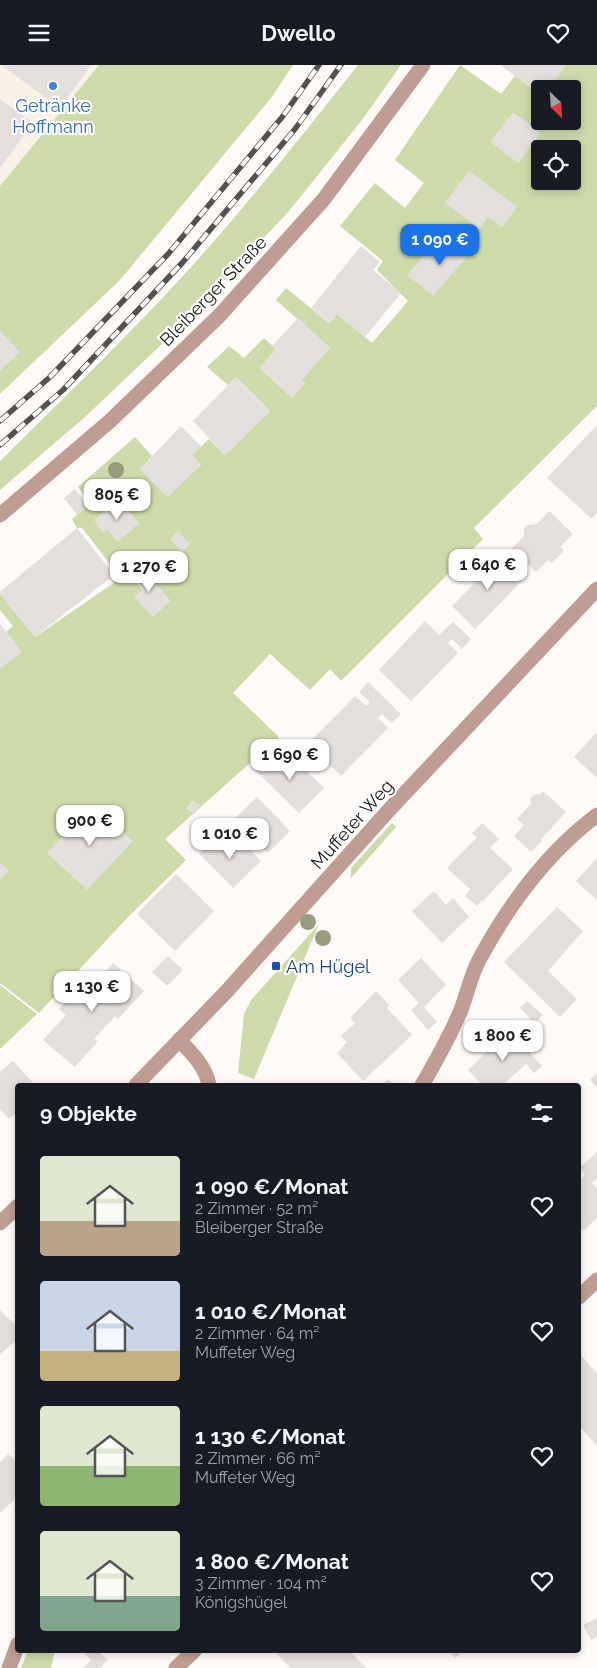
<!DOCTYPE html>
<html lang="de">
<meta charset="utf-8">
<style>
:root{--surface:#171b24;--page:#242831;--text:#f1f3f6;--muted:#9ea1a6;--accent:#1a73e8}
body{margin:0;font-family:Raleway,sans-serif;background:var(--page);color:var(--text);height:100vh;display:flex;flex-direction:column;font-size:19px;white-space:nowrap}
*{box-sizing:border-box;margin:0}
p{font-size:16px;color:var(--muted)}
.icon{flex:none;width:28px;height:28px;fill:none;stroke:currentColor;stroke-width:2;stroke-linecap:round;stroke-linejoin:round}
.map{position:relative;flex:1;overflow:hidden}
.sheet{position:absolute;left:15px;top:1018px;width:566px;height:570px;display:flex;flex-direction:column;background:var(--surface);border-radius:5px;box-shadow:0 2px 8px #0003}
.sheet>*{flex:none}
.needle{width:32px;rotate:155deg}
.buttons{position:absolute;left:531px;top:15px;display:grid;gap:10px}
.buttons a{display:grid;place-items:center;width:50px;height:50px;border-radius:5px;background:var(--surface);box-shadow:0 2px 8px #0003;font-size:25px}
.price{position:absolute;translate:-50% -42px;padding:0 11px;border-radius:10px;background:#fff;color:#222;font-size:16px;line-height:32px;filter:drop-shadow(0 1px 2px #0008)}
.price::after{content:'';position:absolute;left:50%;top:30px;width:15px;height:11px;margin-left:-8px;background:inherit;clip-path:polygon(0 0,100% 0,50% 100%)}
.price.selected{background:var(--accent);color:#fff}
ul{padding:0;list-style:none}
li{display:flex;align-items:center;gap:15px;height:125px;padding:0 25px}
li span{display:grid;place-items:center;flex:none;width:140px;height:100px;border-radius:5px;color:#555}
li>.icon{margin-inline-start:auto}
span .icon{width:60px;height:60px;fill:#fffc;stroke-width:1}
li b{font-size:21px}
h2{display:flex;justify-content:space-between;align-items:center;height:60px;padding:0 25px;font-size:21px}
header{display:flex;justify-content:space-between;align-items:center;height:65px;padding:0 25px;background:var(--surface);font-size:22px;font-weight:700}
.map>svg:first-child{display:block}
</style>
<header><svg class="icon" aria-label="menu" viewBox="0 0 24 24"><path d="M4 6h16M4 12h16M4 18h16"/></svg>Dwello<svg class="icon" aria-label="heart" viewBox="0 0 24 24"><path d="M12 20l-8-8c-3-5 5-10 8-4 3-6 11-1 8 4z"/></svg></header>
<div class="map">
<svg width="597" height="1603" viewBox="0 0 597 1603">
<rect width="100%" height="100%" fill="#fefaf7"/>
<path fill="#f9f0e6" d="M 0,0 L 99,0 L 0,121 Z"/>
<g fill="#cedaaa" fill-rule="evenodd">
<path d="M 99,0 L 293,0 L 271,33 L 120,215 L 0,329 L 0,121 Z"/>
<path d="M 358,0 L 401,0 L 362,55 L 289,146 L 181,261 L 85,352 L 0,425 L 0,396 C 66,331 132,267 194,199 C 251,135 305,67 358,0 Z"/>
<path d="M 460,0 L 501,29 L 515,11 L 540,29 L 540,56 L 572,56 L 572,24 L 549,24 L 566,0 L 597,0 L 597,341 L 474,463 L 483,474 L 341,616 L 330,604 L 310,625 L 270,589 L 233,628 L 279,672 L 165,774 L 186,795 L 127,853 L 39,948 L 0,918 L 0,603 L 21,587 L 6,567 L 13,561 L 0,545 L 0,529 L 35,572 L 121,513 L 82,463 L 77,463 L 72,454 L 91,438 L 78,422 L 135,372 L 152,391 L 140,404 L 168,431 L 201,400 L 192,390 L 209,374 L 225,390 L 270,346 L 236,312 L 228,320 L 207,302 L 229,281 L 244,293 L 264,273 L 276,284 L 260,303 L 292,333 L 305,318 L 301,315 L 330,283 L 276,235 L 286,223 L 329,258 L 337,249 L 372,278 L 408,236 L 377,205 L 383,196 L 340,161 L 375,118 L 405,143 L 424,118 L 395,95 ZM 540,84 L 572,84 L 572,116 L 540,116 Z"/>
<path d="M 392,758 L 396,762 L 351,813 L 351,803 Z"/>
<path d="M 319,859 L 254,1014 L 238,1008 L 244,949 L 251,935 Z"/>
<path d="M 0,920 L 37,949 L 0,984 Z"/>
<path d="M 28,1585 L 55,1585 L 51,1603 L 21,1603 Z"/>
</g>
<g fill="#e3dfdc">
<path d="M 1,0 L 91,0 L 60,43 Z"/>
<path d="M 500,0 L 566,0 L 549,24 L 540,24 L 540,29 Z"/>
<path d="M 0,34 L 33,58 L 0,103 Z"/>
<path d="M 513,47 L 541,68 L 518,98 L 490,77 Z"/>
<path d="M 469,106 L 517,142 L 502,162 L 488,152 L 479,164 L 445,138 Z"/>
<path d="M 464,169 L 477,180 L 433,231 L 407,210 L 430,183 L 443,194 Z"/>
<path d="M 361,181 L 380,197 L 373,205 L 401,228 L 365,272 L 337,249 L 330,258 L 311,243 Z"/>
<path d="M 298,253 L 330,283 L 301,315 L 305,318 L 292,333 L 260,303 L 276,284 L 272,281 Z"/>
<path d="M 0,266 L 20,287 L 0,306 Z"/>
<path d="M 236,312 L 270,346 L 225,390 L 193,356 Z"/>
<path d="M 597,360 L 597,448 L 592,454 L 547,413 Z"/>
<path d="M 181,361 L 202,382 L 192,390 L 201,400 L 167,432 L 140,404 Z"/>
<path d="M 75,424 L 88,441 L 77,450 L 64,433 Z"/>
<path d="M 119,434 L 139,458 L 118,477 L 108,465 L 103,468 L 94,455 Z"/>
<path d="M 549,446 L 573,469 L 560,482 L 564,486 L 552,498 L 548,495 L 536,507 L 512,484 L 524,471 L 524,465 L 527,460 L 537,459 Z"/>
<path d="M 77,463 L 114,510 L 35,572 L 0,529 L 0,527 Z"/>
<path d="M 178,466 L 190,479 L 182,487 L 170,474 Z"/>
<path d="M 492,484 L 523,515 L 475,564 L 452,541 L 489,504 L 481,496 Z"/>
<path d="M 140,501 L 171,536 L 153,552 L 134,532 L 142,525 L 130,510 Z"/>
<path d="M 425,556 L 439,570 L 453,557 L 471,574 L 462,584 L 452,574 L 448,578 L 458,588 L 411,636 L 379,605 Z"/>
<path d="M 0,559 L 22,587 L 0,603 Z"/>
<path d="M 368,617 L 401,649 L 392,658 L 382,649 L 378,653 L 388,663 L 341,711 L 308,679 L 355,631 L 366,641 L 370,637 L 359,627 Z"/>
<path d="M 596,668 L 597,669 L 597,713 L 574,692 Z"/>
<path d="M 271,688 L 280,697 L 288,688 L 324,723 L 299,748 L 255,705 Z"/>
<path d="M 543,726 L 566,747 L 541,774 L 542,776 L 531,787 L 514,771 L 524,760 L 517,754 L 531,739 L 530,734 L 532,731 L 536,729 L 540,729 Z"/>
<path d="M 257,732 L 290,766 L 268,788 L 248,768 L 241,774 L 228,760 Z"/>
<path d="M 192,735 L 200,740 L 195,749 L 186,744 Z"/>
<path d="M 93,739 L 133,776 L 87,825 L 47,788 Z"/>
<path d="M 482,758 L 499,774 L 490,783 L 513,804 L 483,836 L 482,835 L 477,841 L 465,831 L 470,824 L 447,803 L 477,772 L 472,768 Z"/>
<path d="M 221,768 L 239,786 L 245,780 L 261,796 L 233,823 L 199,789 Z"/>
<path d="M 597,793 L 597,835 L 576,816 Z"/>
<path d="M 0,797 L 9,806 L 0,815 Z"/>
<path d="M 176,809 L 214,846 L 175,886 L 137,849 Z"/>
<path d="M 434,826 L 446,840 L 453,833 L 469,852 L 442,878 L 412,846 Z"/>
<path d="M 557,842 L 583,866 L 548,906 L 577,934 L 560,952 L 504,897 Z"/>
<path d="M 168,891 L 183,905 L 167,921 L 152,907 Z"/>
<path d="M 421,893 L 446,920 L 424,942 L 437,957 L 428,965 L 411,945 L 419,938 L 398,915 Z"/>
<path d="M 113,898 L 144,926 L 118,954 L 115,951 L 104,963 L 94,974 L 98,976 L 75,1002 L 43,975 L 66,950 L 59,944 L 85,914 L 93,921 Z"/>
<path d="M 376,926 L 389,940 L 387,943 L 412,970 L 363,1016 L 337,988 L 347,977 L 341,971 L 355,958 L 350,953 Z"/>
<path d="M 527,936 L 543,950 L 535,958 L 520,943 Z"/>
<path d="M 509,965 L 542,1001 L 534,1008 L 526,999 L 505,1018 L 507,1020 L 482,1020 L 468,1005 Z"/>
<path d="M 13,996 L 35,1020 L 18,1020 L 18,1046 L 9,1054 L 0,1044 L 0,1007 Z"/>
<path d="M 597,1008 L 597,1023 L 590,1015 Z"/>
<path d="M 388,1014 L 394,1020 L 381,1020 Z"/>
<path d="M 597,1087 L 597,1113 L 592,1118 L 597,1123 L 597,1153 L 583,1166 L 579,1162 L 579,1116 L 585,1110 L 579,1103 Z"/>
<path d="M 0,1245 L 18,1263 L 18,1273 L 0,1290 Z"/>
<path d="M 579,1288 L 597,1309 L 597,1381 L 579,1361 Z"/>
<path d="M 8,1389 L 18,1399 L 18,1431 L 0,1448 L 0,1397 Z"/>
<path d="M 597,1553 L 597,1572 L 591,1575 L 583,1560 Z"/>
<path d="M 82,1585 L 97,1585 L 108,1595 L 100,1603 L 83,1603 L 91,1595 Z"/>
<path d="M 274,1585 L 349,1585 L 366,1603 L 290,1603 Z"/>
<path d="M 448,1585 L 464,1585 L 455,1593 Z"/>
</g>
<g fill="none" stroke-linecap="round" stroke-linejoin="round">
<g stroke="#bf9d92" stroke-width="15">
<path d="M 0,450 L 110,356 L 219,251 L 324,134 L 423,0"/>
<path d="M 179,975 C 191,987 206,1002 209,1020"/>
<path d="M 136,1020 L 227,926 L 389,745 L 597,524"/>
<path d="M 422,1020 C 436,996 450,971 461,945 C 467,929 471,910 479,895 C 508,841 548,787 597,750"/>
<path d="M 0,1158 L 18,1141"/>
<path d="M 579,1232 L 597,1215"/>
<path d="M 9,1603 L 18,1579"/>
<path d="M 176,1603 L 195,1585"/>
</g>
<g stroke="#545250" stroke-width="5.5">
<g id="rail">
<path d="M 0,356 L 50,312 L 169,188 L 283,51 L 319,0"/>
<path d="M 0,380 L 63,325 L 183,197 L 295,64 L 341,0"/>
</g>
</g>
<use href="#rail" stroke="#fff" stroke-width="4" stroke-dasharray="11" stroke-linecap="butt"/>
</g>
<g fill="#989c7d">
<circle cx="116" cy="405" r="8"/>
<circle cx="137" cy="426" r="8"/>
<circle cx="308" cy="857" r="8"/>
<circle cx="323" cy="873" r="8"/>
</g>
<circle fill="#3f7fe0" stroke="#fff" stroke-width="2" cx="53" cy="21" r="5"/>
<rect fill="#1a4fb4" stroke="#fff" stroke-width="2" x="271" y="896" width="10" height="10" rx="2.5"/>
<g text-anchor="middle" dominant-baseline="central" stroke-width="4.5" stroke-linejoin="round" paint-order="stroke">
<g font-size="18" fill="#366cbe" stroke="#fff">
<text x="53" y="40">Getränke<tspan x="53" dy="21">Hoffmann</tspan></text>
</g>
<g font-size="18" fill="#171614" stroke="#fff">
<text transform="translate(213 226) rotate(-46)">Bleiberger Straße</text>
<text transform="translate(352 759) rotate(-48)">Muffeter Weg</text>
</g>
<g font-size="18" fill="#164399" stroke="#fff" text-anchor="start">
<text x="286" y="901">Am Hügel</text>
</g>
</g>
</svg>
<div class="buttons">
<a><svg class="needle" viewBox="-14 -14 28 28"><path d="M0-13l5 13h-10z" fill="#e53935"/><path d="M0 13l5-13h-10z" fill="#9ea1a6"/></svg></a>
<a><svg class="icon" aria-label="locate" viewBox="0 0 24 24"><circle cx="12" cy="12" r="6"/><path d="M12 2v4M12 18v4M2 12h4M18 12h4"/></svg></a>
</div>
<b class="price selected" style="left:440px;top:201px">1 090 €</b>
<b class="price" style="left:117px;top:456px">805 €</b>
<b class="price" style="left:488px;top:526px">1 640 €</b>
<b class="price" style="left:149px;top:528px">1 270 €</b>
<b class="price" style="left:290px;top:716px">1 690 €</b>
<b class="price" style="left:90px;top:782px">900 €</b>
<b class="price" style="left:230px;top:795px">1 010 €</b>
<b class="price" style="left:92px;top:948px">1 130 €</b>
<b class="price" style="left:503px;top:997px">1 800 €</b>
<section class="sheet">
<h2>9 Objekte<svg class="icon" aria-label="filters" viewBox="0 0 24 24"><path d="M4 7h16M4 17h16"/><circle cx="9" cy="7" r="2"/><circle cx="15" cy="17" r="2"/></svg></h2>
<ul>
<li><span style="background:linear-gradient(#dfe7d0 65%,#b9a48a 0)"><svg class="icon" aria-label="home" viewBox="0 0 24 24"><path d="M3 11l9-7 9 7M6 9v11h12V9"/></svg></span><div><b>1 090 €/Monat</b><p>2 Zimmer · 52 m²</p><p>Bleiberger Straße</p></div><svg class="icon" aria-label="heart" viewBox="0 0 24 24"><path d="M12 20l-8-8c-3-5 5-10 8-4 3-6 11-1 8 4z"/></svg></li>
<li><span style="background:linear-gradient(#c9d6e8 70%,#c2b280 0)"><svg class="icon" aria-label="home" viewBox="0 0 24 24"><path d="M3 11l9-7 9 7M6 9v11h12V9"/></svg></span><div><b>1 010 €/Monat</b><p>2 Zimmer · 64 m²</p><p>Muffeter Weg</p></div><svg class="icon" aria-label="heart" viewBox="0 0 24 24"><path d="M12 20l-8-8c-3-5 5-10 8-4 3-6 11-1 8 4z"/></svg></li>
<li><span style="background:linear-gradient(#dfe7d0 60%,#8fb573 0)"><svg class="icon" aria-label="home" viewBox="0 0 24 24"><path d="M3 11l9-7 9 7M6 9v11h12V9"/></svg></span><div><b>1 130 €/Monat</b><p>2 Zimmer · 66 m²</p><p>Muffeter Weg</p></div><svg class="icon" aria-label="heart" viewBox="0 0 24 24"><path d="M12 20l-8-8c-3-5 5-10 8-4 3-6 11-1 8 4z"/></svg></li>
<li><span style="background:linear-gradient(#dfe7d0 65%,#7fa58c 0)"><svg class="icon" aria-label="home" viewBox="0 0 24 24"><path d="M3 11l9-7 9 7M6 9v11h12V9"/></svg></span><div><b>1 800 €/Monat</b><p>3 Zimmer · 104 m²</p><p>Königshügel</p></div><svg class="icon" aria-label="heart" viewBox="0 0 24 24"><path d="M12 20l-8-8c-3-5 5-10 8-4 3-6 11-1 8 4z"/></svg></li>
</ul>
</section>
</div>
